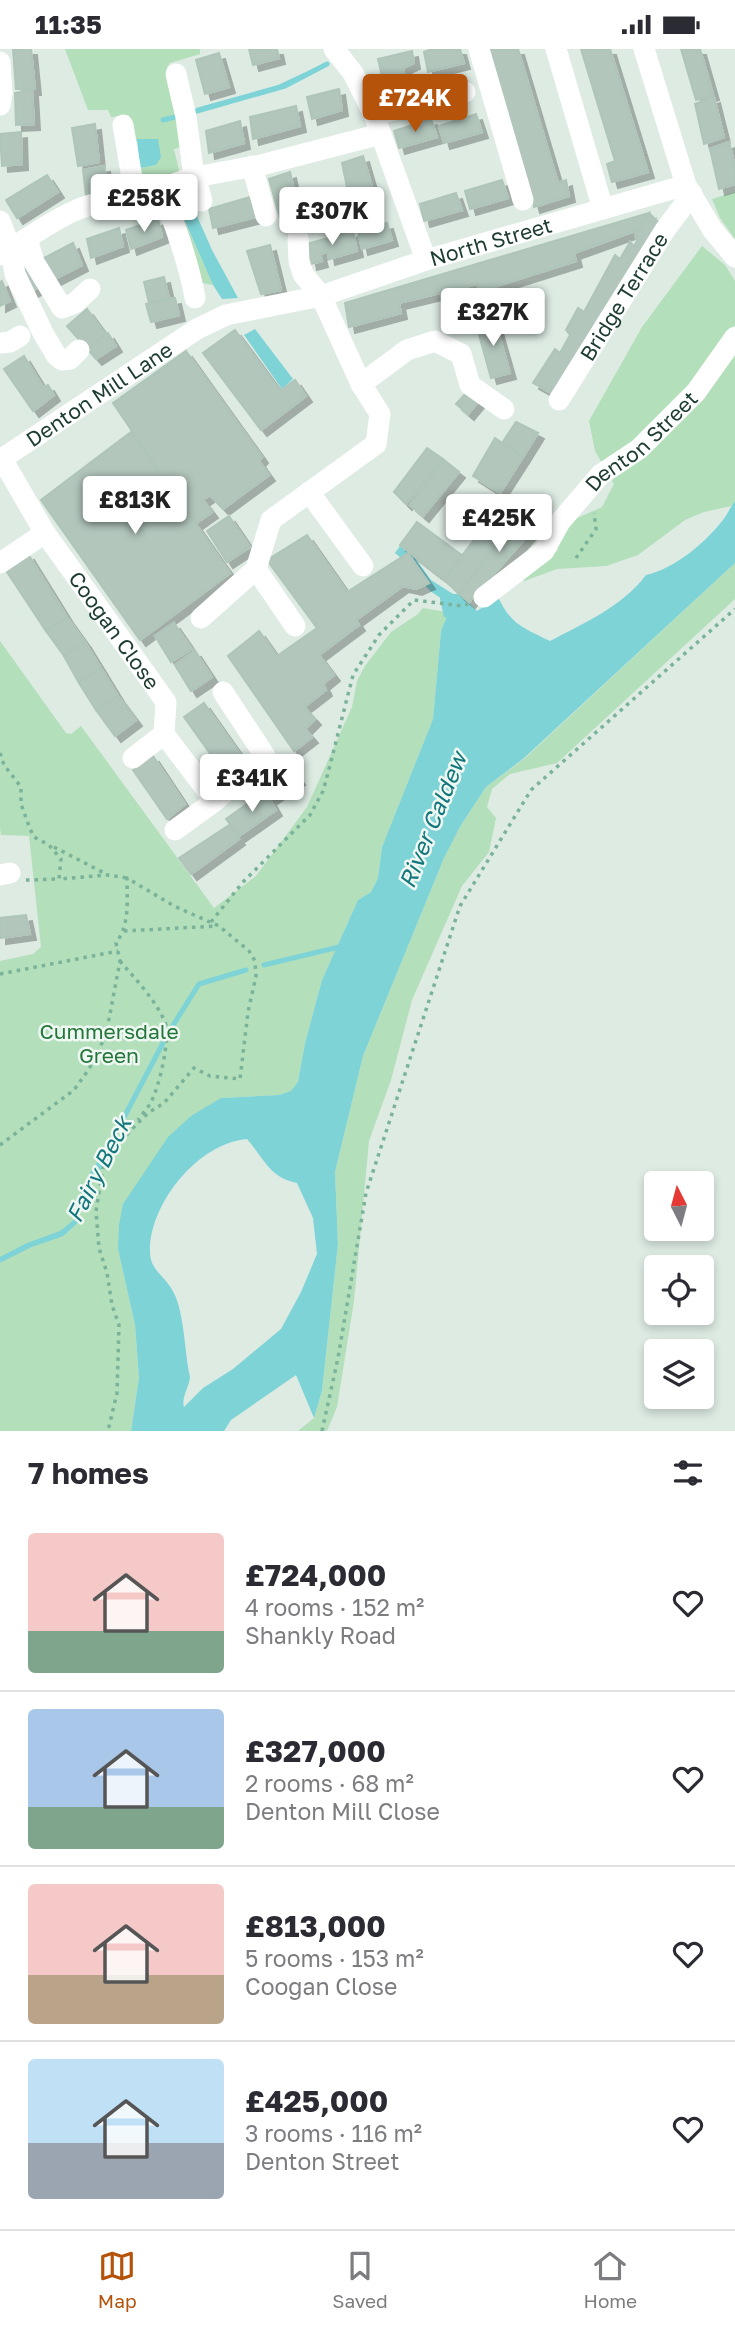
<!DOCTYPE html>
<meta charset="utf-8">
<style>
:root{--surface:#fff;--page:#f2f2f3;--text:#2b2b33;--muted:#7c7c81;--line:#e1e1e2;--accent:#b45309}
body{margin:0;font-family:"Golos Text",sans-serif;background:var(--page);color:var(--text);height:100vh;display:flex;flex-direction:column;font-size:26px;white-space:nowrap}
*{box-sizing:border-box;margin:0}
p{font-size:23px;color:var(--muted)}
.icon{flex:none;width:38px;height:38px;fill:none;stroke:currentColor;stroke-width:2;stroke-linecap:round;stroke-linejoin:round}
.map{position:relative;height:1382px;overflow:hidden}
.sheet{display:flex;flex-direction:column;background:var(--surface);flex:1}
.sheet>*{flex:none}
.needle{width:46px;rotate:354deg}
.fabs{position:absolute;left:644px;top:1122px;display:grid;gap:14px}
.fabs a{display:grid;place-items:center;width:70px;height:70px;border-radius:7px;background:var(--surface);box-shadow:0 4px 10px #0003;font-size:35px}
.price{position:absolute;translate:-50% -60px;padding:0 16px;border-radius:7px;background:#fff;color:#222;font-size:23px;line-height:46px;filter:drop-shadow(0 2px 4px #0008)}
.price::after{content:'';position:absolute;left:50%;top:42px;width:21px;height:16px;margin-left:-10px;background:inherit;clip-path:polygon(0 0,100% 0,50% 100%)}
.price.selected{background:var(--accent);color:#fff}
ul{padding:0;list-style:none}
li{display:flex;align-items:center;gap:21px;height:175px;padding:0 28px}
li+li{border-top:2px solid var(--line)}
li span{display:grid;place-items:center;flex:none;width:196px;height:140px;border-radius:7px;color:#555}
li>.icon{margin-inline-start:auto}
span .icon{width:84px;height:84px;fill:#fffc;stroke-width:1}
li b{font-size:30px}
h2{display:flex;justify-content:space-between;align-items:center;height:84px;padding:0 28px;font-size:30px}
.status{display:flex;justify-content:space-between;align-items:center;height:49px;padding:0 35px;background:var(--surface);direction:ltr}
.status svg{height:19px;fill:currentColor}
.dock{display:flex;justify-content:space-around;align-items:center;height:98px;border-top:2px solid var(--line);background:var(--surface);font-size:19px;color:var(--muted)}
.dock a{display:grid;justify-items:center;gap:4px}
.dock .selected{color:var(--accent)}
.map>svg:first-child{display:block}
</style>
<div class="status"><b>11:35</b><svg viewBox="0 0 49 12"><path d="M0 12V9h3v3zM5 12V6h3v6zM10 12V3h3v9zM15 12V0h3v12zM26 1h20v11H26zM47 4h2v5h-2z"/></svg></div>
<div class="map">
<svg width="735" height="1382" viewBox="0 0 735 1382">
<defs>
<filter id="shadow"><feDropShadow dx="6" dy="6" stdDeviation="0" flood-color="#0004"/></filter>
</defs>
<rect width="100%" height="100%" fill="#ddebe3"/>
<g fill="#b3dfba">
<path d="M 65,0 L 200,0 L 200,5 L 170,14 L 167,18 L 182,98 L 174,100 L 182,134 L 193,158 L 180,162 L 213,236 L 202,234 L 152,134 C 144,131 143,127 140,119 L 156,116 L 137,91 L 137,93 L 133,93 L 129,66 L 111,68 L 108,61 L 88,61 Z"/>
<path d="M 735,143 L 735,190 L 720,169 L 712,150 Z"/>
<path d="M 702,197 L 725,216 L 735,232 L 735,452 L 731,457 L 704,463 L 685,471 L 638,506 L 606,517 L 557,520 L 524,532 L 519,527 L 557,502 L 564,475 L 602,458 L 614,435 L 595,402 L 589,372 L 642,278 Z"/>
<path d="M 735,514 L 735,550 L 557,714 L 510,725 L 492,740 L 487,758 L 496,769 L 489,803 L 462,837 L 412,951 L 391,1031 L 369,1092 L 354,1252 L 337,1358 L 327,1382 L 298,1382 L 314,1369 L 322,1342 L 338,1195 L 335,1123 L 363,1007 L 444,809 L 461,776 L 486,738 L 524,710 Z"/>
<path d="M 423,559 L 446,563 L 447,567 L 441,582 L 433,670 L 382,798 L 378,829 L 371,843 L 358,851 L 322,931 L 305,994 L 298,1033 L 292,1042 L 279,1046 L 221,1049 L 118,1200 L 135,1276 L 139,1329 L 131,1382 L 0,1382 L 0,912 L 33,905 L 41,898 L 29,787 L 1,786 L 0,779 L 0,592 L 66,684 L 71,685 L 81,677 L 214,859 L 256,827 L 307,758 L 352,658 L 357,632 L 365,617 L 391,583 L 418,565 Z"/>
</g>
<g fill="#7ed3d7" fill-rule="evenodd">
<path d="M 325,14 L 327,15 L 285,37 L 197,62 L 196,59 L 278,36 Z"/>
<path d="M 137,90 L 158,90 L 161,108 L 156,116 L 140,119 Z"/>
<path d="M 193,158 L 212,201 L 238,249 L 222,250 L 213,236 L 180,161 Z"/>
<path d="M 255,280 L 293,330 L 282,340 L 244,286 Z"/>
<path d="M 735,452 L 735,514 L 523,710 L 486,738 L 461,776 L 444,809 L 363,1007 L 335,1123 L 338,1195 L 322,1342 L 314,1369 L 296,1326 L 231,1371 L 224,1382 L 131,1382 L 139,1329 L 135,1276 L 118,1200 L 119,1176 L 123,1155 L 168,1088 L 191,1067 L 221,1049 L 279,1046 L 291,1042 L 298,1033 L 305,994 L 322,931 L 358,851 L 371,843 L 378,829 L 382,798 L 433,670 L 441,582 L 447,567 L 442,547 L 433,541 L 419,524 L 395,504 L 400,497 L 415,509 L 431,531 L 453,545 L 459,545 L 477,562 L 498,548 C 511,576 524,579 550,592 C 584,574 623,557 646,526 C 674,520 705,494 723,471 C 728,465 730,458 735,452 ZM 247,1090 C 264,1110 270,1129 297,1134 L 313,1169 L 317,1205 L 301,1243 L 281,1280 L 233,1320 L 203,1339 L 184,1358 C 181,1349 189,1338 190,1328 C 184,1302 185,1260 171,1239 C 163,1226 150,1220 150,1203 C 149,1155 198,1094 247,1090 Z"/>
<path d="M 108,1101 L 110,1105 L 87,1137 L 77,1171 L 62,1185 L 30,1196 L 0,1211 L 0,1208 L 27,1194 L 60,1182 L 74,1171 L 81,1142 L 93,1118 Z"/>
</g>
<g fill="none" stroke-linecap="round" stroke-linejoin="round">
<g stroke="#7ed3d7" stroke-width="5">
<path d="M 197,62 L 285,37 L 327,15"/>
<path d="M 163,71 L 175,68"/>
<path d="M 422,530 L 433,541 L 442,547 L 446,566"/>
<path d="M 264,916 L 343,897"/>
<path d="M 172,978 L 199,935 L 246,921"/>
<path d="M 93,1126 L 110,1105 L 111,1093 L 163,994"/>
<path d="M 0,1211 L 30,1196 L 62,1185 L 77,1171"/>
</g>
</g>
<g fill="#b2c6bc" stroke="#afc5b9" stroke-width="2" filter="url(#shadow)">
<path d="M 13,0 L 31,0 L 35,40 L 16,40 Z"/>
<path d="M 249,0 L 277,0 L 279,9 L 253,16 Z"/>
<path d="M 432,0 L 460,0 L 464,14 L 428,23 L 424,3 Z"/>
<path d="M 489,0 L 518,0 L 558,134 L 566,131 L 569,147 L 534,158 Z"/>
<path d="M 581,0 L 610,0 L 648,123 L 612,133 L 607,115 L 615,112 Z"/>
<path d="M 681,0 L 700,0 L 713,45 L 696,51 Z"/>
<path d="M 412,2 L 414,14 L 403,19 L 408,43 L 387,49 L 378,10 Z"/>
<path d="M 219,4 L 229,38 L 205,45 L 196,11 Z"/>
<path d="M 339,40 L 342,61 L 312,70 L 307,48 Z"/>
<path d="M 32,41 L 34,75 L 16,76 L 15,44 Z"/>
<path d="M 714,48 L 724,88 L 704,95 L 695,55 Z"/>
<path d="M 296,57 L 300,77 L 253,90 L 250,68 Z"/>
<path d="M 476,65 L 482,83 L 444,94 L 439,77 Z"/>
<path d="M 431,70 L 437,88 L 399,99 L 394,82 Z"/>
<path d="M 240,72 L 244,94 L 209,104 L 206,82 Z"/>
<path d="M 95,75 L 99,113 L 78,117 L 72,79 Z"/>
<path d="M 21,83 L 22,115 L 2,117 L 0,85 Z"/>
<path d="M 729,93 L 735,118 L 735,135 L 719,140 L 710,100 Z"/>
<path d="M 363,107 L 373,141 L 349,148 L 342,114 Z"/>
<path d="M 104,117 L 108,142 L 86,146 L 83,121 Z"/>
<path d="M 290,123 L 299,164 L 280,169 L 269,130 Z"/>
<path d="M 47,126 L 58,143 L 17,169 L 6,151 Z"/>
<path d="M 502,131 L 508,149 L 470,160 L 465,142 Z"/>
<path d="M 456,144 L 462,161 L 424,172 L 420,155 Z"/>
<path d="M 250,148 L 256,168 L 213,179 L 209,160 Z"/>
<path d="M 649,164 L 663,178 L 551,344 L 533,334 L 555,300 L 560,304 L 570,286 L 566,281 L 578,259 L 584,263 L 615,206 L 620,210 L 630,193 L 634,197 L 637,192 L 635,186 Z"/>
<path d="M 649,164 L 638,181 L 574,204 L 576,212 L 481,242 L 477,235 L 399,254 L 401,264 L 349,278 L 345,254 Z"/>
<path d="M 158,170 L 162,188 L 131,200 L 126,181 Z"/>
<path d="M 387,174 L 392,191 L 362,200 L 358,182 Z"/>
<path d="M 119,179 L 123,197 L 91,209 L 87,190 Z"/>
<path d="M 353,182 L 357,202 L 329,210 L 328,203 L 320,205 L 322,212 L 311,215 L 307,195 Z"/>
<path d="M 73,194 L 82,216 L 28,244 L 17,223 Z"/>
<path d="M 270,196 L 281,241 L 261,245 L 247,202 Z"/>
<path d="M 164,228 L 169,250 L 149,254 L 144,233 Z"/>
<path d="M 2,232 L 10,252 L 0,257 L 0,233 Z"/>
<path d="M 175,249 L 179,266 L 151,273 L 146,255 Z"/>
<path d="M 87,260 L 106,286 L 87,300 L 67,277 Z"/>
<path d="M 494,268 L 510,324 L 491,329 L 476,275 Z"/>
<path d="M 235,281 L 280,342 L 295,331 L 306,347 L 261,381 L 203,304 Z"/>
<path d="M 108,284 L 116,297 L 96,310 L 87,300 Z"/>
<path d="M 186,302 L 262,408 L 259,412 L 269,426 L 223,460 L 210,446 L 203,451 L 212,463 L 195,475 L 113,354 Z"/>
<path d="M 24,307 L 43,338 L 48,336 L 54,346 L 33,362 L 4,320 Z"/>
<path d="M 466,344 L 478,353 L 468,365 L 456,355 Z"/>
<path d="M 516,373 L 538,384 L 523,408 L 502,394 Z"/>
<path d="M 131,383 L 230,524 L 140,591 L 41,451 Z"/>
<path d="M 495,389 L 523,408 L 500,444 L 473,427 Z"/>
<path d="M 427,399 L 443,410 L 406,455 L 394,443 Z"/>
<path d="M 444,411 L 459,423 L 423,467 L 410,456 Z"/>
<path d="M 504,452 L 521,462 L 459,545 L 444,530 Z"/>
<path d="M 521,462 L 538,475 L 469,553 L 459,545 Z"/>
<path d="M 229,467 L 250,498 L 227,513 L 207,482 Z"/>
<path d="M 417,473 L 463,507 L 444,530 L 400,496 Z"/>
<path d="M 307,486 L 347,543 L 408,504 L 429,534 L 416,540 L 403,537 L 356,571 L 359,576 L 319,606 L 334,626 L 323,635 L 326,641 L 304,658 L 315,670 L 305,680 L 312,688 L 294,702 L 228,607 L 259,582 L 277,607 L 317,579 L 267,511 Z"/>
<path d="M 28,505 L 67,568 L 46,582 L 5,520 Z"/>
<path d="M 67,568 L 85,593 L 64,607 L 46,582 Z"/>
<path d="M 174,574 L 192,600 L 171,613 L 155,587 Z"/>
<path d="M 85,593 L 101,619 L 79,634 L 64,607 Z"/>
<path d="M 195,602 L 212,628 L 191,642 L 175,616 Z"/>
<path d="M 101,619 L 118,647 L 96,661 L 79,634 Z"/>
<path d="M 118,647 L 136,671 L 115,687 L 96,661 Z"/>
<path d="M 204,654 L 245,712 L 226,727 L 184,668 Z"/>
<path d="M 153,707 L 185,755 L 167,770 L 133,721 Z"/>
<path d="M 285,711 L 299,730 L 271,749 L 259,732 Z"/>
<path d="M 265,742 L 276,761 L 239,787 L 226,770 Z"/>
<path d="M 229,776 L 239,790 L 191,825 L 179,809 Z"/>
<path d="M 26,866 L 30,885 L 0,889 L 0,869 Z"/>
</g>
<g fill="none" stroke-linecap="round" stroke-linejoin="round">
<g stroke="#7ab29a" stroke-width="3.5" stroke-dasharray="3.5 5" stroke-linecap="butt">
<path d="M 576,509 L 596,480 L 594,464"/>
<path d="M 0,704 L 4,716 L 21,738 L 21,755 L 30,780 L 34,788 L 49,796 L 61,810 L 59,830 L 108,826 L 127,829"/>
<path d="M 54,798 L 106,825"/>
<path d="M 26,831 L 59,830"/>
<path d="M 211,873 L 243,833 L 310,766 L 323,742 L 328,724 L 353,626 L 379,586 L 414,551 L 463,557 L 468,555"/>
<path d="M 124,882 L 217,877"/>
<path d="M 120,912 C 136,931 155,950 165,973 C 171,988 159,1039 151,1053 C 148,1059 142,1065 138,1071"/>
<path d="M 0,925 L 118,902"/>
<path d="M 0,1096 L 74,1041 L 89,1020 L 106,986 L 120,912 L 116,894 C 130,875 127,852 127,829 L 174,857 L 219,877 L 249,902 L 255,912 L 256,927 L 248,963 L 240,1030 L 210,1027 L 194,1019 L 164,1054 L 148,1064 L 130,1082 L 104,1113 L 96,1162 L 99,1199 L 107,1224 L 112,1256 L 119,1276 L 117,1344 L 108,1382"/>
<path d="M 322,1382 L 338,1309 L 366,1144 L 460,857 L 531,741 L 735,560"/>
</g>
<g stroke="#fff" stroke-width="21">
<path d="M 334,0 L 353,24 L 374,66 L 426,211"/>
<path d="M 479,0 L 523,151"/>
<path d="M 556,0 L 603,160"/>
<path d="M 644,0 L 686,136 L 712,180 L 735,208"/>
<path d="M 0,13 L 2,45 L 0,56"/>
<path d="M 176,25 L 186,68 L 193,120 L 202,152"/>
<path d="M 374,66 L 465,43"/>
<path d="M 123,76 L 135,147"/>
<path d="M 252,117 L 266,167"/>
<path d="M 142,145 L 195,128 L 261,116 L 381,85"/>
<path d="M 0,172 L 11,200 L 15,225 L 43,284 L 56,306 L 62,311 L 70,310 L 79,301"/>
<path d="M 27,190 L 34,213 L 62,259 L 75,254 L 90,240"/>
<path d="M 0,206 C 25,192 49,173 74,162 C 89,155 145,141 159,149 C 173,157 192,231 195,249"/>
<path d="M 2,294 L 10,293 L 20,287"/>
<path d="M 361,335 L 407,301 L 435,292 L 461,305 L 470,336 L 504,360"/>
<path id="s1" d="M 559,351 L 665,181 L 692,145"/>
<path id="s2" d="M 2,410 L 45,484 L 166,653 L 164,685 L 133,709"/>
<path id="s3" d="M 0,411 L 197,280 L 226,266 L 321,247 L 426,211 L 686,136"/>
<path d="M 309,443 L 363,517"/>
<path d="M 0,514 L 45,484"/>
<path d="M 256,520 L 295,577"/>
<path id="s4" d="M 484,548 L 544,502 L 560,473 L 600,426 L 639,400 L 696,343 L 735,288"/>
<path d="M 201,569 L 256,520 L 271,471 L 376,395 L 380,365 L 361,335 L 321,247 L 303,225 L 299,212 L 298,189"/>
<path d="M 164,685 L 215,752"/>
<path d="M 175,781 L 215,752 L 265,707 L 223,643"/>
<path d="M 0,826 L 10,824"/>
</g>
</g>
<g text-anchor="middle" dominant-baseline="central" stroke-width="5" stroke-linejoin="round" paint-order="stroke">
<g font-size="21" fill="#1d3c30" stroke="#eef7f1">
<text stroke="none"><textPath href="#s3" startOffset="544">North Street</textPath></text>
<text stroke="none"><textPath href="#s1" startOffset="122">Bridge Terrace</textPath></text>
<text stroke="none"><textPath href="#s3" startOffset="119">Denton Mill Lane</textPath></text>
<text stroke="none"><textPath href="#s4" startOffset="224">Denton Street</textPath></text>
<text stroke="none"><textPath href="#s2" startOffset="205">Coogan Close</textPath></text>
</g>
<g font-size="21" fill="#23773a" stroke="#eef7f1">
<text x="109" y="982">Cummersdale<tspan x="109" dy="24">Green</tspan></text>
</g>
<g font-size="23" font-style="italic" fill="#12777d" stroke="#eef7f1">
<text transform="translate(432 771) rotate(-68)">River Caldew</text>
<text transform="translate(98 1120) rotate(-63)">Fairy Beck</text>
</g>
</g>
</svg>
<div class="fabs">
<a><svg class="needle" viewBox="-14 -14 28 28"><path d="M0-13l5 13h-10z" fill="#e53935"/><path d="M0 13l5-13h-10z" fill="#7c7c81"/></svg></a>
<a><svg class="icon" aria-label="locate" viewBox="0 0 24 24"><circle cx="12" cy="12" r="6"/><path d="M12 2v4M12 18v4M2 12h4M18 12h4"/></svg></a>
<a><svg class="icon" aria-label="layers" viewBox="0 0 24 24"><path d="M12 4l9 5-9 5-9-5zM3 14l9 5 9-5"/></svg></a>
</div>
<b class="price selected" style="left:415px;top:85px">£724K</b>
<b class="price" style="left:144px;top:185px">£258K</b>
<b class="price" style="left:332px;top:198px">£307K</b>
<b class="price" style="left:493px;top:299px">£327K</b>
<b class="price" style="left:135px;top:487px">£813K</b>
<b class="price" style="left:499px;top:505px">£425K</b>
<b class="price" style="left:252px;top:765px">£341K</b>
</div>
<section class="sheet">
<h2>7 homes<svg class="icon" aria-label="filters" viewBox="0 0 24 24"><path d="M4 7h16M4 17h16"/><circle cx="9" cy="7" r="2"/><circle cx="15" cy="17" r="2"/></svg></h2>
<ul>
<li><span style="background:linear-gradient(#f6c9c9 70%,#7fa58c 0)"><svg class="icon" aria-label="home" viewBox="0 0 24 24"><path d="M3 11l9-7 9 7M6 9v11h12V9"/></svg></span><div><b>£724,000</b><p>4 rooms · 152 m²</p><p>Shankly Road</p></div><svg class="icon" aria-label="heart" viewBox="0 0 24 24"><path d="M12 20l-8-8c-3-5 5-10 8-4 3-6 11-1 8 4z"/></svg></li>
<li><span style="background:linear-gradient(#a9c7e8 70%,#7fa58c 0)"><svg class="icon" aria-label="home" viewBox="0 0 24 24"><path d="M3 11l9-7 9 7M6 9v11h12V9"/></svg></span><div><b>£327,000</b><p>2 rooms · 68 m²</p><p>Denton Mill Close</p></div><svg class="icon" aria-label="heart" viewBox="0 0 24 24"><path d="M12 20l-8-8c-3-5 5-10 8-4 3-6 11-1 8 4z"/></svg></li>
<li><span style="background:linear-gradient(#f6c9c9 65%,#b9a48a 0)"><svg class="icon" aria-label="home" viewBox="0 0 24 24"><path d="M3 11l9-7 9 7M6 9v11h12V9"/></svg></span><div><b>£813,000</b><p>5 rooms · 153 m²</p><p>Coogan Close</p></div><svg class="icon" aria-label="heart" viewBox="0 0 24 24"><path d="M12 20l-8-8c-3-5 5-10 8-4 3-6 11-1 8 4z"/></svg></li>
<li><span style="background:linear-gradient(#bfe0f5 60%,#9aa5b1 0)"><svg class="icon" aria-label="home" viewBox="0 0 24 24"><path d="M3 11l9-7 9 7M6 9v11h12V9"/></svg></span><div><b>£425,000</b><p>3 rooms · 116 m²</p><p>Denton Street</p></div><svg class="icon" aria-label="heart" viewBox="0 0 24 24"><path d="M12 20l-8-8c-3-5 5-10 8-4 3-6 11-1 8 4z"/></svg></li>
</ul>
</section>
<nav class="dock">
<a class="selected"><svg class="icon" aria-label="map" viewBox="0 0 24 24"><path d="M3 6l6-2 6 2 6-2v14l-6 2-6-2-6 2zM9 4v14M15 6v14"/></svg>Map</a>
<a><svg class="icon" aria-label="saved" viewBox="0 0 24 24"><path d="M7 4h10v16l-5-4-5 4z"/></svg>Saved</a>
<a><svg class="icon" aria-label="home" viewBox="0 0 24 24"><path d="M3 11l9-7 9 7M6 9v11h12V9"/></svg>Home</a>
</nav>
